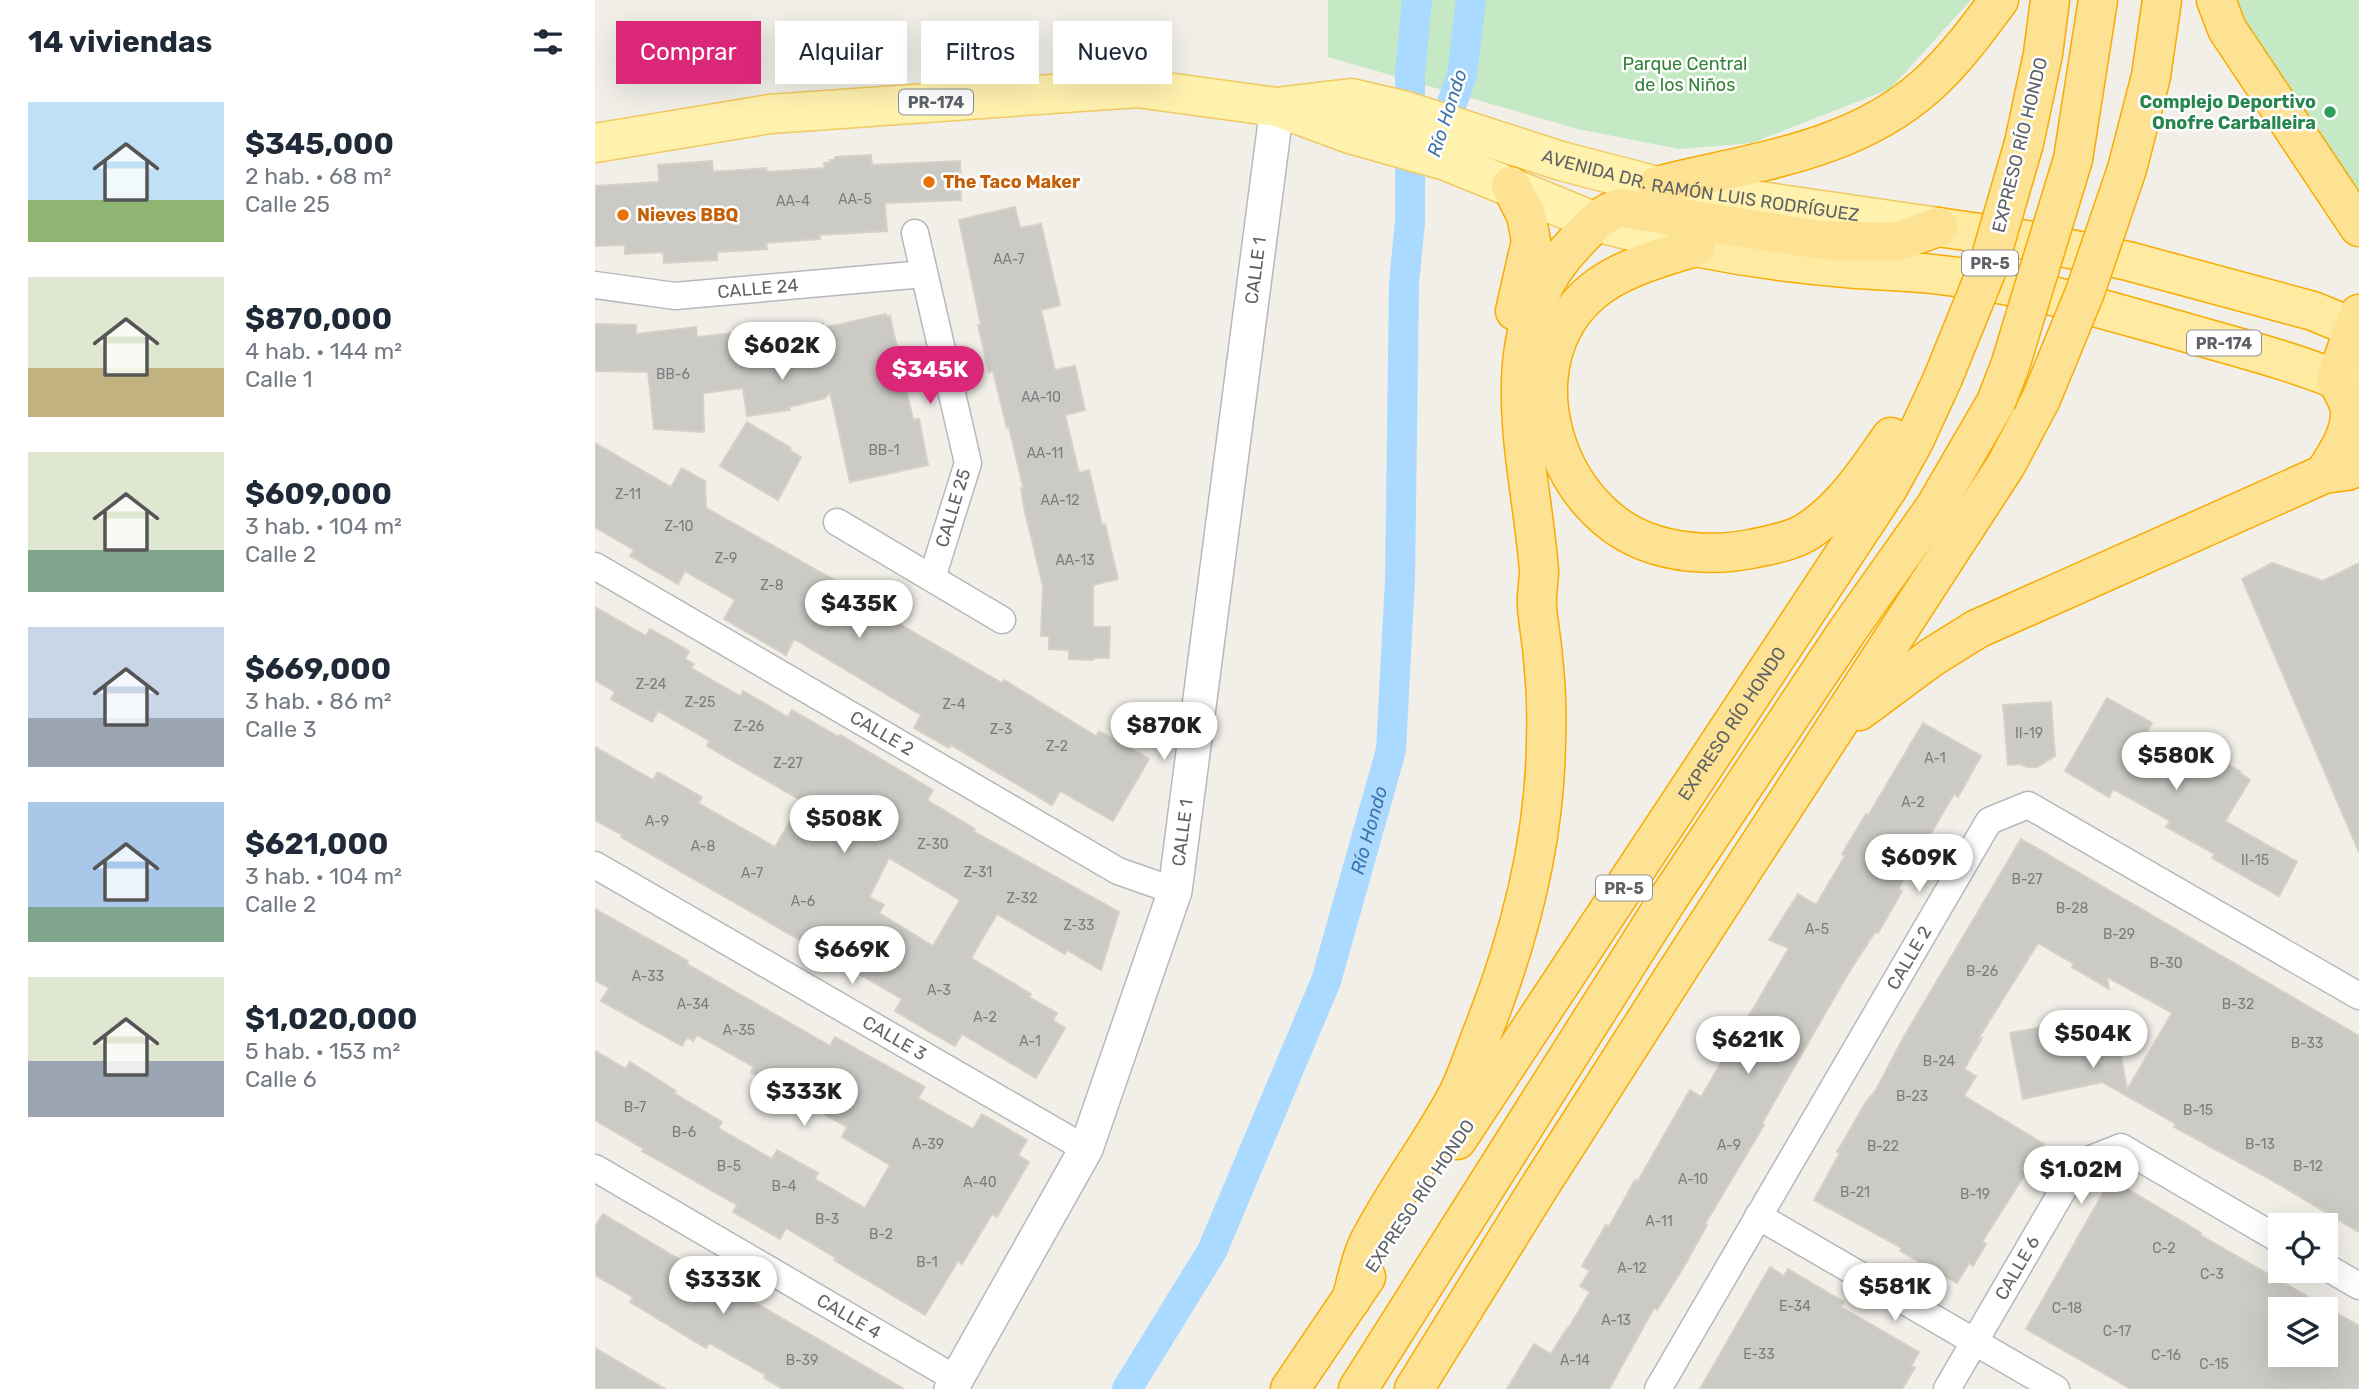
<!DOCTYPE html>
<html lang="es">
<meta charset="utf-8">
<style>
:root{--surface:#fff;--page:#f6f6f7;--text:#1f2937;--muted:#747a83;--accent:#db2777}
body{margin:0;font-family:Rubik,sans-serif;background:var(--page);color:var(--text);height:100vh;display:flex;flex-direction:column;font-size:26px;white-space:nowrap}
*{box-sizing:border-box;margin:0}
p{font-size:23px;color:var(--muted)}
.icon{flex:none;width:38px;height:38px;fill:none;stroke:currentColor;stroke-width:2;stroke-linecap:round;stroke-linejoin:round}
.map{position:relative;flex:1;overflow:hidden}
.drawer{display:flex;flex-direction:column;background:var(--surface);width:595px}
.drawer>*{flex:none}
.guide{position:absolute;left:21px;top:21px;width:665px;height:63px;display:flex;gap:14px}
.buttons{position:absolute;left:1673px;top:1213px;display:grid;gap:14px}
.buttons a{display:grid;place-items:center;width:70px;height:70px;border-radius:0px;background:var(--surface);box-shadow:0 7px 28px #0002;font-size:35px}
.price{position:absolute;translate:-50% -60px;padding:0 16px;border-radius:24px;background:#fff;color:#222;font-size:23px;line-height:46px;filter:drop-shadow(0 2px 4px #0008)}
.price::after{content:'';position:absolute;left:50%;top:42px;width:21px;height:16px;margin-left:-10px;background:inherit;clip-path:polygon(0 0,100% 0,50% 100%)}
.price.active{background:var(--accent);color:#fff}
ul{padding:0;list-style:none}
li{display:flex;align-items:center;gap:21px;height:175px;padding:0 28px}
li span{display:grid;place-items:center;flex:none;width:196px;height:140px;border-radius:0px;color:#555}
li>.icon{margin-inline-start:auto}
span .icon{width:84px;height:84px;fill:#fffc;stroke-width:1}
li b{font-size:30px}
h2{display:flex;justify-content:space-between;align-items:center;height:84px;padding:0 28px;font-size:30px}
.tag{padding:0 24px;border-radius:0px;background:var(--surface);box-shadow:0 7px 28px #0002;font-size:24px;line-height:63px}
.tag.active{background:var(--accent);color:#fff}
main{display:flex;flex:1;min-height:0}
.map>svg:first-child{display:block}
</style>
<main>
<section class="drawer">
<h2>14 viviendas<svg class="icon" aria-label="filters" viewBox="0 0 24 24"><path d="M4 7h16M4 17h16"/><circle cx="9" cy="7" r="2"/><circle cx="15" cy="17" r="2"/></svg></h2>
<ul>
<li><span style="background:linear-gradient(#bfe0f5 70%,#8fb573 0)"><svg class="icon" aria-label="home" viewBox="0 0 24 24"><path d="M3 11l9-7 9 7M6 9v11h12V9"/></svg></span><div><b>$345,000</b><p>2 hab. · 68 m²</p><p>Calle 25</p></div></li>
<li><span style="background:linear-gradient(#dfe7d0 65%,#c2b280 0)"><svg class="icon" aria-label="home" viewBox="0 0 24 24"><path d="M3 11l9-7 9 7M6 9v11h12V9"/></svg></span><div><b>$870,000</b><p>4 hab. · 144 m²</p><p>Calle 1</p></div></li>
<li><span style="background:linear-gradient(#dfe7d0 70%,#7fa58c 0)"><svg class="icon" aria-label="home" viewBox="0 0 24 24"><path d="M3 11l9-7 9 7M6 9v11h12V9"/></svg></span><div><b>$609,000</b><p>3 hab. · 104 m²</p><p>Calle 2</p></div></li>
<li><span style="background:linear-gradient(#c9d6e8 65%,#9aa5b1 0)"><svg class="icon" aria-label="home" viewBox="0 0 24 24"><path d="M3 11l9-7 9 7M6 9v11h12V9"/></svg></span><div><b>$669,000</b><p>3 hab. · 86 m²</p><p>Calle 3</p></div></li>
<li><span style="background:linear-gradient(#a9c7e8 75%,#7fa58c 0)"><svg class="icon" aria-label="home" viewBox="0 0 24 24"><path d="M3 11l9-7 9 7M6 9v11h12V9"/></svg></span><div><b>$621,000</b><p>3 hab. · 104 m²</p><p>Calle 2</p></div></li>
<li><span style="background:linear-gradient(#dfe7d0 60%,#9aa5b1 0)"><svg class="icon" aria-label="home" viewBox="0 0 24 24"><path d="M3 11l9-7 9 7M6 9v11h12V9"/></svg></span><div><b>$1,020,000</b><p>5 hab. · 153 m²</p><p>Calle 6</p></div></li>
</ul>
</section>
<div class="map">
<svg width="1764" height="1389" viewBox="0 0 1764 1389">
<rect width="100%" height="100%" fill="#f1efe8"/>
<g fill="#c5e8c5">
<path d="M 733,0 L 1376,0 L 1295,89 L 1157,143 L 1084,149 L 983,129 L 733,57 Z"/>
<path d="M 1636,0 L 1764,0 L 1764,196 Z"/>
</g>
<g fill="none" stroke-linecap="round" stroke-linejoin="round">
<g stroke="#aadaff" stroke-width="30">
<path d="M 843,143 L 867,75 L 876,0"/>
<path id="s1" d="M 532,1389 L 617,1251 L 731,981 L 796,750 L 805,579 L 809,283 L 815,222 L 815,74 L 822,0"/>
</g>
</g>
<g fill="#cccac5" stroke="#d6d1c6" stroke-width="2" fill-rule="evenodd">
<path d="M 276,155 L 277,165 L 365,161 L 366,200 L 290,203 L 292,231 L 224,235 L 225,239 L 171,243 L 172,249 L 122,252 L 122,260 L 69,263 L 68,252 L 30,254 L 30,245 L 0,246 L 0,186 L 64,182 L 63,165 L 117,161 L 118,172 L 171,168 L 172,172 L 230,168 L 229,163 L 236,162 L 235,160 L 240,160 L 240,157 Z"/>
<path d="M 420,207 L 425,228 L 446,224 L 465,305 L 446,310 L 460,370 L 480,366 L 490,410 L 470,415 L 484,473 L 494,470 L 507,525 L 510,524 L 523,579 L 498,585 L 498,627 L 515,627 L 514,658 L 498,658 L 498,660 L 474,659 L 474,650 L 454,649 L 454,636 L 446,636 L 448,586 L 430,512 L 426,488 L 428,487 L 414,427 L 412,428 L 398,371 L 394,372 L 383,325 L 386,325 L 364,220 Z"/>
<path d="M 291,314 L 292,317 L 295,316 L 318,420 L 324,419 L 333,465 L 255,482 L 235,392 L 230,398 L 194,407 L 195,410 L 152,416 L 148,388 L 108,393 L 109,432 L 59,429 L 53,372 L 0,371 L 0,324 L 41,325 L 41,334 L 101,327 L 102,337 L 138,333 L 138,340 L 194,328 L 195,331 L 228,324 L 228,328 Z"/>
<path d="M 152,422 L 196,448 L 194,450 L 206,457 L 183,500 L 125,466 Z"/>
<path d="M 0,443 L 76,487 L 87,468 L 110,481 L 111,508 L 264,594 L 261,599 L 407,683 L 409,680 L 501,736 L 504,731 L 554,759 L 518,821 L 465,791 L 457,805 L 356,745 L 354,748 L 319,728 L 326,715 L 199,639 L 191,655 L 129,619 L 140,600 L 90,571 L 83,584 L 35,556 L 39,550 L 0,527 Z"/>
<path d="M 1677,563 L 1728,581 L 1764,563 L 1764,852 L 1647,579 Z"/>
<path d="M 0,607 L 51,636 L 55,629 L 94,651 L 90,659 L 99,664 L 96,668 L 145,696 L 148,691 L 193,717 L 197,710 L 244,737 L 245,735 L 338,790 L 332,800 L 380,829 L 378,831 L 524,912 L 506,970 L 472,950 L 470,954 L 402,914 L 376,958 L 436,994 L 434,997 L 462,1013 L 458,1020 L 470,1028 L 441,1078 L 367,1034 L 360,1046 L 330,1029 L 300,1011 L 307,999 L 26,837 L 27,835 L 0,820 L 0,747 L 58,780 L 63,772 L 107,797 L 103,803 L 180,847 L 207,801 L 112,746 L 115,741 L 63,711 L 57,722 L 16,699 L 20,692 L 0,680 ZM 294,858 L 365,900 L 338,946 L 284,913 L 289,905 L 274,897 Z"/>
<path d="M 1512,698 L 1557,723 L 1550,735 L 1606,767 L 1614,753 L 1646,772 L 1645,773 L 1655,780 L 1630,821 L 1702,862 L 1684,896 L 1617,858 L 1620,854 L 1571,827 L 1575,821 L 1518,789 L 1514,797 L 1470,771 Z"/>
<path d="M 1456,702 L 1460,756 L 1442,767 L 1432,767 L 1425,764 L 1413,765 L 1408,705 Z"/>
<path d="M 1328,723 L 1386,756 L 1363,797 L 1359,794 L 1303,889 L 1307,891 L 1283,933 L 1280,932 L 1251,977 L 1167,1123 L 1169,1125 L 1110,1224 L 1112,1225 L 1091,1263 L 1062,1310 L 1059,1308 L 1014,1389 L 912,1389 L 939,1344 L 956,1354 L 972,1328 L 973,1329 L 995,1292 L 985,1286 L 995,1271 L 987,1266 L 1011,1225 L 1014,1227 L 1040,1180 L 1043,1181 L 1095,1090 L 1106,1097 L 1194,948 L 1174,940 L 1203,894 L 1221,905 L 1250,856 L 1247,854 L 1271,814 L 1273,816 Z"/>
<path d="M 1426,839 L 1764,1036 L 1764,1232 L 1673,1178 L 1579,1127 L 1581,1124 L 1507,1082 L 1428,1099 L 1415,1033 L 1519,1014 L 1532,1090 L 1577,1013 L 1512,977 L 1514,989 L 1477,967 L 1479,964 L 1443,943 L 1383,1039 L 1387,1038 L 1369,1069 L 1381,1076 L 1369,1096 L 1449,1144 L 1387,1242 L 1391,1244 L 1378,1266 L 1374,1263 L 1362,1283 L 1305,1251 L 1307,1248 L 1219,1200 L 1245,1153 L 1242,1152 L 1271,1102 L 1281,1090 L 1307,1040 Z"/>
<path d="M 0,909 L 93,961 L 92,964 L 235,1046 L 240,1037 L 330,1087 L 323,1098 L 378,1129 L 387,1114 L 432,1140 L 423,1155 L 434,1162 L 402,1217 L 397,1214 L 367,1264 L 363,1261 L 330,1315 L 239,1260 L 241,1258 L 191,1228 L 185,1239 L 138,1212 L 142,1205 L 47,1151 L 49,1149 L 0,1120 L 0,1051 L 31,1069 L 35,1062 L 81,1091 L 79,1093 L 127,1122 L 123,1128 L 177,1159 L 182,1150 L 223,1173 L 220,1179 L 270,1208 L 295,1165 L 247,1137 L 252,1127 L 156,1072 L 159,1067 L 102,1035 L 98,1041 L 92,1037 L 87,1046 L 6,1001 L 14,988 L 0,980 Z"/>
<path d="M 1516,1179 L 1606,1233 L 1605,1235 L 1764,1326 L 1764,1389 L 1536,1389 L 1431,1329 ZM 1685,1309 L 1731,1309 L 1731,1354 L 1685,1354 Z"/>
<path d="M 8,1214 L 151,1299 L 152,1298 L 309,1389 L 188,1389 L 169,1378 L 171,1375 L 114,1343 L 111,1348 L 35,1302 L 38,1297 L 0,1275 L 0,1227 Z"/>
<path d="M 1175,1267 L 1189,1276 L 1193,1269 L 1249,1302 L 1246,1307 L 1324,1352 L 1316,1366 L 1320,1368 L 1307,1389 L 1105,1389 Z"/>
<path d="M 0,1348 L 70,1389 L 0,1389 Z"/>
</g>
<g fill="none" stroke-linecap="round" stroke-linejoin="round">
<g stroke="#b5b8bc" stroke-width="29">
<g id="minor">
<path d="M 320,233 L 373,463 L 337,578"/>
<path id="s2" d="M 0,285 L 80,296 L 329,274"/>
<path d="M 242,522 L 407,620"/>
<path id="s3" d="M 0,566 L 523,871 L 580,891"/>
<path id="s4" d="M 0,865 L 491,1149"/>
<path id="s5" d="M 0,1168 L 361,1379"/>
<path d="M 1163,1216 L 1461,1389"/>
<path d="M 1731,1267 L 1764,1286"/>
<path id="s6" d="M 1063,1389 L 1394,821 L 1433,805 L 1764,996"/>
<path id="s7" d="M 1352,1389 L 1483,1164 L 1526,1147 L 1685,1240"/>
</g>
</g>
<g stroke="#b5b8bc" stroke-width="36">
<g id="tertiary">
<path id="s8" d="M 356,1389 L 491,1149 L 580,891 L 682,107"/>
</g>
</g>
<g stroke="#f2c960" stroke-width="41">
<g id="primary">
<path id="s9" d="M 689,106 L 756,98 L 808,110 L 966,161 L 1062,186 L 1343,227"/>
<path d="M 0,143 L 175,114 L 542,88 L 682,107 L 755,134 L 851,161 L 1001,222 L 1100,247"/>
</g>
</g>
<g stroke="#f9ab00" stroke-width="41">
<g id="trunk">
<path d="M 1343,227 L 1432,240 L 1533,261 L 1718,311 L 1764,330"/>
<path d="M 1100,247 C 1150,257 1200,264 1251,268 C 1283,271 1315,271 1346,275 C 1422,283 1495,306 1568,326 C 1633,345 1702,361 1764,389"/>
</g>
</g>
<g stroke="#f9ab00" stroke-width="41">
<g id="motorway">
<path d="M 1621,0 L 1632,29 L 1764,227"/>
<path d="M 1429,143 L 1448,54 L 1455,0"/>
<path d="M 1478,159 L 1503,0"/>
<path d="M 1532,169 L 1556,76 L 1567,0"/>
<path d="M 916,186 L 931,215 L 936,241 L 920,311"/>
<path d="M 1062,186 C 1155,162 1256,153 1331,86 C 1359,61 1382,30 1404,0"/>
<path d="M 1100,247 C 1065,258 1026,268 998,291 C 911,363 960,516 1061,545 C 1090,554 1126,555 1156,549 C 1175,545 1200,541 1216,529 C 1250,506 1273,470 1296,437"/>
<path d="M 1729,474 C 1741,455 1756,434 1755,411 C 1754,401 1746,388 1741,379 L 1764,314"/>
<path d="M 1264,711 L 1337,657 L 1382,629 L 1729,474 L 1752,471 L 1764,466"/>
<path id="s10" d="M 862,1140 L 1293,488 L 1319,441 L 1348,378"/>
<path d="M 756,1300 C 762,1280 766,1256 776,1238 C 802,1188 838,1142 864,1092 C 874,1071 881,1048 890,1026 C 926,934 950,840 951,741 C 952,714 951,685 948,658 C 947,641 943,623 942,606 C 941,594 944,582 944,571 C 936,461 892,335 979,244 C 993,230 1005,214 1025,208 L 1226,240 L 1301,242 L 1343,227"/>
<path d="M 695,1389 L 771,1277"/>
<path d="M 763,1389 L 1073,899 L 1253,630 L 1340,507 L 1401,402"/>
<path d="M 819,1389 L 943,1189 L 1088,962 L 1411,465 L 1446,399"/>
</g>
</g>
<use href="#minor" stroke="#fff" stroke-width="26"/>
<use href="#tertiary" stroke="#fff" stroke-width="33"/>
<use href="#primary" stroke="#fff2af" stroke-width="38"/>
<use href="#trunk" stroke="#feeaa1" stroke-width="38"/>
<use href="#motorway" stroke="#fde293" stroke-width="38"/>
<g stroke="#f9ab00" stroke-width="41" stroke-linecap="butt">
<g id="motorway-bridge">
<path d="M 1348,378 L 1393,267 L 1429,143"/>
<path d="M 1446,399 L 1490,292 L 1532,169"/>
<path d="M 1401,402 L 1415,366 L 1478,159"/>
</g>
</g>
<use href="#motorway-bridge" stroke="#fde293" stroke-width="38"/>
</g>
<circle fill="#2e9e5b" stroke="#fff" stroke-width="2.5" cx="1735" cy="112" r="7"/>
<g fill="#e8710a" stroke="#fff" stroke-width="2.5">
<circle cx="334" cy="182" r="7"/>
<circle cx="28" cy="215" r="7"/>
</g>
<g text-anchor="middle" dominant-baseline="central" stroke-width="5" stroke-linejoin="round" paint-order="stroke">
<g font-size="14" fill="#7a7d7f">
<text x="260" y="199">AA-5</text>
<text x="198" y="201">AA-4</text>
<text x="414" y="259">AA-7</text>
<text x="78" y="374">BB-6</text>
<text x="446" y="397">AA-10</text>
<text x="289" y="450">BB-1</text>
<text x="450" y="453">AA-11</text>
<text x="33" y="494">Z-11</text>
<text x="465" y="500">AA-12</text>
<text x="84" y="526">Z-10</text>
<text x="131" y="558">Z-9</text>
<text x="480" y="560">AA-13</text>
<text x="177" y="585">Z-8</text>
<text x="56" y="684">Z-24</text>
<text x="105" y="702">Z-25</text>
<text x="359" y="704">Z-4</text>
<text x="154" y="726">Z-26</text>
<text x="406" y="729">Z-3</text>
<text x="1434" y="733">II-19</text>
<text x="462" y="746">Z-2</text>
<text x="1340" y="758">A-1</text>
<text x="193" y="763">Z-27</text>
<text x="1318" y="802">A-2</text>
<text x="62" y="821">A-9</text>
<text x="338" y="844">Z-30</text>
<text x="108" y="846">A-8</text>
<text x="1660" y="860">II-15</text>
<text x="383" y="872">Z-31</text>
<text x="157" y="873">A-7</text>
<text x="1432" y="879">B-27</text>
<text x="427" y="898">Z-32</text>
<text x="208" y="901">A-6</text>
<text x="1477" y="908">B-28</text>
<text x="484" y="925">Z-33</text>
<text x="1222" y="929">A-5</text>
<text x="1524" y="934">B-29</text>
<text x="1571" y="963">B-30</text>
<text x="1387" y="971">B-26</text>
<text x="53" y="976">A-33</text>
<text x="344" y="990">A-3</text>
<text x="98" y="1004">A-34</text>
<text x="1643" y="1004">B-32</text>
<text x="390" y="1017">A-2</text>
<text x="144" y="1030">A-35</text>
<text x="435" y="1041">A-1</text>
<text x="1712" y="1043">B-33</text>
<text x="1344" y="1061">B-24</text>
<text x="1317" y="1096">B-23</text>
<text x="40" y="1107">B-7</text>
<text x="1603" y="1110">B-15</text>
<text x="89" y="1132">B-6</text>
<text x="333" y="1144">A-39</text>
<text x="1665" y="1144">B-13</text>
<text x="1134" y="1145">A-9</text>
<text x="1288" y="1146">B-22</text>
<text x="134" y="1166">B-5</text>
<text x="1713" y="1166">B-12</text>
<text x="1098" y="1179">A-10</text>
<text x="385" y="1182">A-40</text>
<text x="189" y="1186">B-4</text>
<text x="1260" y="1192">B-21</text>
<text x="1380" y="1194">B-19</text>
<text x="232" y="1219">B-3</text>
<text x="1064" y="1221">A-11</text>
<text x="286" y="1234">B-2</text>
<text x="1569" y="1248">C-2</text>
<text x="332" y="1262">B-1</text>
<text x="1037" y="1268">A-12</text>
<text x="1617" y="1274">C-3</text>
<text x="1200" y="1306">E-34</text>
<text x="1472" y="1308">C-18</text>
<text x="1021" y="1320">A-13</text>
<text x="1522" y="1331">C-17</text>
<text x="1164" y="1354">E-33</text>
<text x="1571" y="1355">C-16</text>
<text x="207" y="1360">B-39</text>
<text x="980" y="1360">A-14</text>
<text x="1619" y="1364">C-15</text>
</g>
<g fill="#fff" stroke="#8f9295" stroke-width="2">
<rect x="304" y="89.5" width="74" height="25" rx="5"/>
<rect x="1367" y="250.5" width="56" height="25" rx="5"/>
<rect x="1592" y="330.5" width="74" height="25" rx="5"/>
<rect x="1001" y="875.5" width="56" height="25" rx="5"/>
</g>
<g font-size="16" font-weight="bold" fill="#5f6368">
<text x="341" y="102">PR-174</text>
<text x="1395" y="263">PR-5</text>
<text x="1629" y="343">PR-174</text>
<text x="1029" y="888">PR-5</text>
</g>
<g font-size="18" fill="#348238" stroke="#fff">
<text x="1090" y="64">Parque Central<tspan x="1090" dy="21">de los Niños</tspan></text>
</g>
<g font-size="18" font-weight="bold" fill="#27864d" stroke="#fff" text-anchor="end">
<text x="1721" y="102">Complejo Deportivo<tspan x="1721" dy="21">Onofre Carballeira</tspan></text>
</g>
<g font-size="18" fill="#5f6368" stroke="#fff">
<text transform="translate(1425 145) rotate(-76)">EXPRESO RÍO HONDO</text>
<text stroke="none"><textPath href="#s9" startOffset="429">AVENIDA DR. RAMÓN LUIS RODRÍGUEZ</textPath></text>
<text stroke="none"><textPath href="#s8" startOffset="1174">CALLE 1</textPath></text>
<text stroke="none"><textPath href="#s2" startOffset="164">CALLE 24</textPath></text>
<text transform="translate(358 508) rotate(-73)">CALLE 25</text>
<text stroke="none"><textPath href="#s10" startOffset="499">EXPRESO RÍO HONDO</textPath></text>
<text stroke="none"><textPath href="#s3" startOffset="332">CALLE 2</textPath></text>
<text stroke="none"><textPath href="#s8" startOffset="607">CALLE 1</textPath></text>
<text stroke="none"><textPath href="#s6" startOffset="499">CALLE 2</textPath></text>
<text stroke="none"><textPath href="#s4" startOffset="346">CALLE 3</textPath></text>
<text transform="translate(825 1196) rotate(-56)">EXPRESO RÍO HONDO</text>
<text stroke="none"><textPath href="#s7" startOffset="140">CALLE 6</textPath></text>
<text stroke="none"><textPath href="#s5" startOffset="294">CALLE 4</textPath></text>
</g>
<g font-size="18" font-weight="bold" fill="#c56008" stroke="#fff" text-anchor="start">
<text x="348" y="182">The Taco Maker</text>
<text x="42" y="215">Nieves BBQ</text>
</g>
<g font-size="19" font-style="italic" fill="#4174aa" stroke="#fff">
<text transform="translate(852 113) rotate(-72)">Río Hondo</text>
<text stroke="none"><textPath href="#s1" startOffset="612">Río Hondo</textPath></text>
</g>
</g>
</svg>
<div class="buttons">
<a><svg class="icon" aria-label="locate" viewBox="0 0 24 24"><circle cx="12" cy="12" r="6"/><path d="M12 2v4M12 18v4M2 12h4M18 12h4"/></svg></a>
<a><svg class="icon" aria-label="layers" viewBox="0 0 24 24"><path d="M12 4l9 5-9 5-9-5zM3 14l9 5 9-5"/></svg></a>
</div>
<b class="price" style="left:187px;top:382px">$602K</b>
<b class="price active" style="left:335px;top:406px">$345K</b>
<b class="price" style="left:264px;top:640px">$435K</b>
<b class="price" style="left:569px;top:762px">$870K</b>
<b class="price" style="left:1581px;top:792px">$580K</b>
<b class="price" style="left:249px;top:855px">$508K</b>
<b class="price" style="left:1324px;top:894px">$609K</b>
<b class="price" style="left:257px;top:986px">$669K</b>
<b class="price" style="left:1498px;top:1070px">$504K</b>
<b class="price" style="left:1153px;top:1076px">$621K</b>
<b class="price" style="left:209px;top:1128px">$333K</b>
<b class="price" style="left:1486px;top:1206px">$1.02M</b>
<b class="price" style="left:128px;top:1316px">$333K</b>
<b class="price" style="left:1300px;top:1323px">$581K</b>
<div class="guide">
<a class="tag active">Comprar</a>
<a class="tag">Alquilar</a>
<a class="tag">Filtros</a>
<a class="tag">Nuevo</a>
</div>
</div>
</main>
